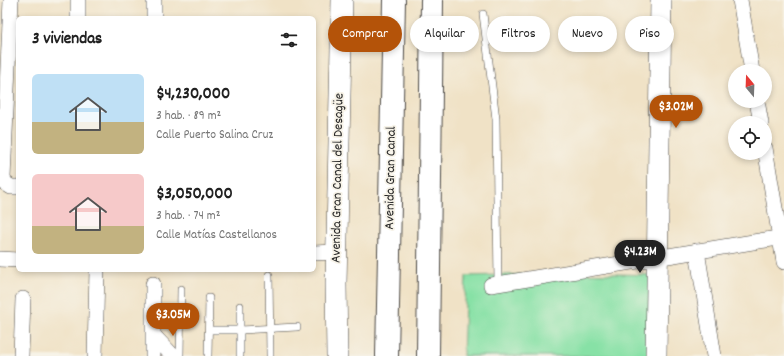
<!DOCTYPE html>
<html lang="es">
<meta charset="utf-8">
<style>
:root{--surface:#fff;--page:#f2f2f2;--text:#222;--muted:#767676;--accent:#b45309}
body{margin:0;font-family:Dekko,sans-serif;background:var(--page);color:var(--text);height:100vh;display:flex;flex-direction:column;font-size:15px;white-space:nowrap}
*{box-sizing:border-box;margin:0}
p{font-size:13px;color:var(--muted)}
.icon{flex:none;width:22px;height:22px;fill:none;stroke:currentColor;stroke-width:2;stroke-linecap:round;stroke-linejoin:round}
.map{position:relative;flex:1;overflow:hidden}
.details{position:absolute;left:16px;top:16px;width:300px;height:256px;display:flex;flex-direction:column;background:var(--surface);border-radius:6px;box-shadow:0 2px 6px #0003}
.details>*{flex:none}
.guide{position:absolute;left:328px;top:16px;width:380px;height:36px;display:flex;gap:8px}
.needle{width:26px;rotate:341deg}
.tools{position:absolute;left:728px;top:64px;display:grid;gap:8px}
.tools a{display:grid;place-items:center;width:44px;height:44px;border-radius:50%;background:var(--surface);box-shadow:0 2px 6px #0003;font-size:20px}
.price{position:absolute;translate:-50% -34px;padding:0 9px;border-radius:14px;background:var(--accent);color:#fff;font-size:13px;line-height:26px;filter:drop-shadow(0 1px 2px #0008)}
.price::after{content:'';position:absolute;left:50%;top:24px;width:12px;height:9px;margin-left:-6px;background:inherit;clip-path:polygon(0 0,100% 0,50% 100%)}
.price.selected{background:#222;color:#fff}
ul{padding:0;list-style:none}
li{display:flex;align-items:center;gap:12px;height:100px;padding:0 16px}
li span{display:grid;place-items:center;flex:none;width:112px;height:80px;border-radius:6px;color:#555}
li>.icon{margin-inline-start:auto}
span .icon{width:48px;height:48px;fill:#fffc;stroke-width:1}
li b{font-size:17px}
h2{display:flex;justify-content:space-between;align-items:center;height:48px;padding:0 16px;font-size:17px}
.tag{padding:0 14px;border-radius:18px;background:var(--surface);box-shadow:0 2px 6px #0003;font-size:14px;line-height:36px}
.tag.selected{background:var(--accent);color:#fff}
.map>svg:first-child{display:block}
</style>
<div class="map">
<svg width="784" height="356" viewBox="0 0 784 356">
<rect width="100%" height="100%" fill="#f7f3e8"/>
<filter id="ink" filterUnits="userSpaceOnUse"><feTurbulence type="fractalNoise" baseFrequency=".025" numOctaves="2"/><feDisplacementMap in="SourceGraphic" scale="8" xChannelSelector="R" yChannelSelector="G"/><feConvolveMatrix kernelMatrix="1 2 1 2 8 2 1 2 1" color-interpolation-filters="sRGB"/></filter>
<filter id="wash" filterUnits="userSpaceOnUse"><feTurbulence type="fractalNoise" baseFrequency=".012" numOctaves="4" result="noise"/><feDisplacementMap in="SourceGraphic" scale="16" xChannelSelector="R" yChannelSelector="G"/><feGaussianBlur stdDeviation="0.9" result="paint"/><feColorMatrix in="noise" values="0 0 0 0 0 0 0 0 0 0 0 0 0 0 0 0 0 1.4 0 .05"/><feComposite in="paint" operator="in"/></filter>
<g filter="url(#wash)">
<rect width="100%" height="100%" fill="#f0e2c6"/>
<path fill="#87e1a6" stroke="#598668" d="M 573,273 L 655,275 L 653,356 L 463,356 L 466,276 Z"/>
</g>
<g filter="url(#ink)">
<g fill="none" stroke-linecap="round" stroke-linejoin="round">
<g stroke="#494642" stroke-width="8">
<g id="lane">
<path d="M 483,14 L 496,119 L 498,284"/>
<path d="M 269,275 L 270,356"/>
<path d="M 240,306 L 240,356"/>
<path d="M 209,330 L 240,330 L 297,327"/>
<path d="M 180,356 L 181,289"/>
<path d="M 208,356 L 209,298"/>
</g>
</g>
<g stroke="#494642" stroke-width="16">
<g id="street">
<path d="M 11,0 L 3,178 L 5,183 L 11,187 L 18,187"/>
<path d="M 740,0 L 752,71"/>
<path d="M 78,18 L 78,0"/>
<path d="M 154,18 L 154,0"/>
<path d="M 757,101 L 761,123"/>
<path d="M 765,148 L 784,262"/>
<path d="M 697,251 L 714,356"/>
<path d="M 314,253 L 336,252"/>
<path d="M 0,259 L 18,260"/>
<path d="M 153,284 L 153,356"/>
<path d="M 491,285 L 784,237"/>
<path d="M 154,336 L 173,356"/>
<path d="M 21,356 L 23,299"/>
<path d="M 95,356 L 97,270"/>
</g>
</g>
<g stroke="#494642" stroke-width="22">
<g id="secondary">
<path d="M 337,356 L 336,284 L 342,0"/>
<path d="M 656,356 L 661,0"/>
</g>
</g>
<g stroke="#494642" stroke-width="24">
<g id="primary">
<path d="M 387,356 L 394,0"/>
<path d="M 428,356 L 432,0"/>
</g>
</g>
<use href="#lane" stroke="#fff" stroke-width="7"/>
<use href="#street" stroke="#fff" stroke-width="15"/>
<use href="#secondary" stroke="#fff" stroke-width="21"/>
<use href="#primary" stroke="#fff" stroke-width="22"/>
</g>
</g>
<g text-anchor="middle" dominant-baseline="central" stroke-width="3.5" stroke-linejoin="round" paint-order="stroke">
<g font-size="14" fill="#2b2b2b" stroke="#f7f3e8">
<text transform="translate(338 178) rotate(-89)">Avenida Gran Canal del Desagüe</text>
<text transform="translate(391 178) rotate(-89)">Avenida Gran Canal</text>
</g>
</g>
</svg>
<div class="tools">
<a><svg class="needle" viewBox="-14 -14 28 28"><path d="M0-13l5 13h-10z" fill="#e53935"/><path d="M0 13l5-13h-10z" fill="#767676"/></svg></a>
<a><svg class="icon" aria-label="locate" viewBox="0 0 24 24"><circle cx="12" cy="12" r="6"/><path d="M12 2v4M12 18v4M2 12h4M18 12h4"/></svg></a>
</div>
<b class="price" style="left:676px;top:129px">$3.02M</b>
<b class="price selected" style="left:640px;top:274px">$4.23M</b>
<b class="price" style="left:173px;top:337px">$3.05M</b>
<div class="guide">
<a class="tag selected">Comprar</a>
<a class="tag">Alquilar</a>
<a class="tag">Filtros</a>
<a class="tag">Nuevo</a>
<a class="tag">Piso</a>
</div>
<section class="details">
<h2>3 viviendas<svg class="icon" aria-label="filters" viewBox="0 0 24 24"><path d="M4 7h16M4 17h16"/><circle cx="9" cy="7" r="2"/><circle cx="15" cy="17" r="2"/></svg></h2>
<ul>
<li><span style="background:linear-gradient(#bfe0f5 60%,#c2b280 0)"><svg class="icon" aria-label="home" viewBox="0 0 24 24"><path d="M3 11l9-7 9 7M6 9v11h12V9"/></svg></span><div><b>$4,230,000</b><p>3 hab. · 89 m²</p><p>Calle Puerto Salina Cruz</p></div></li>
<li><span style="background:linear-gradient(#f6c9c9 65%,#c2b280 0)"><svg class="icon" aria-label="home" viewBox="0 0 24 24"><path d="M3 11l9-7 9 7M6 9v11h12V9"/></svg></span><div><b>$3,050,000</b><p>3 hab. · 74 m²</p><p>Calle Matías Castellanos</p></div></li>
</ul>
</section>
</div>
